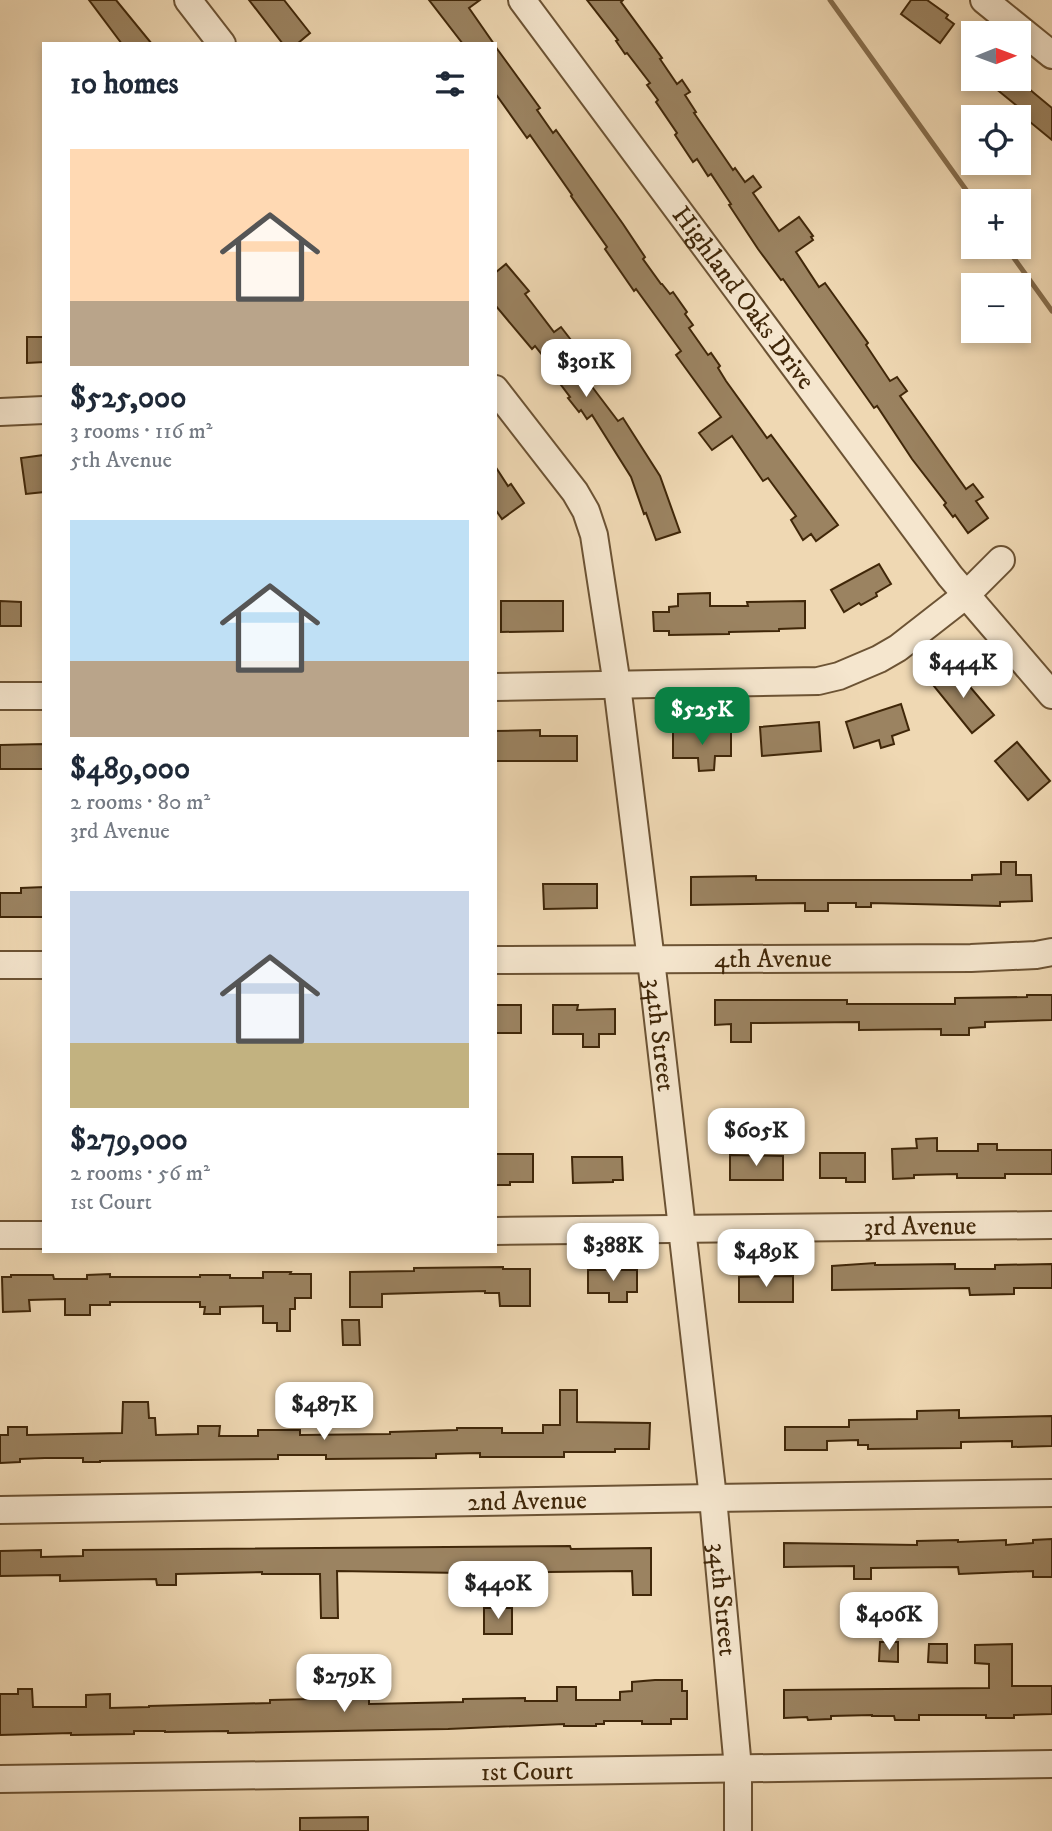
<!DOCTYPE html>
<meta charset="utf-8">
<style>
:root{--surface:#fff;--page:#f6f6f7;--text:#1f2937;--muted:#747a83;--accent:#0b8043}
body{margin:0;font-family:"IM FELL DW Pica",serif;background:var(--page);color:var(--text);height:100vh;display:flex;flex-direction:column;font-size:26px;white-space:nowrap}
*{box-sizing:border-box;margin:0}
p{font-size:23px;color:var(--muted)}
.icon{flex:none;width:38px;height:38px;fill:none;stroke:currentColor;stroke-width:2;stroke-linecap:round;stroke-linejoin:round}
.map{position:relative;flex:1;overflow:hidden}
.side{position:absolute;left:42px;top:42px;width:455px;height:1211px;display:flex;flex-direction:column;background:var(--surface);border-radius:0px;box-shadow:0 4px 10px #0003}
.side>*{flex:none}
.needle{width:46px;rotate:89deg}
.fabs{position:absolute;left:961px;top:21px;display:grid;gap:14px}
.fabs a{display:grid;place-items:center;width:70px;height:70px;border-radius:0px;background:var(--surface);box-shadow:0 4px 10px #0003;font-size:35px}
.price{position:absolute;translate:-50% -60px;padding:0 16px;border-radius:14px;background:#fff;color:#222;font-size:23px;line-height:46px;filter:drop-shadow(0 2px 4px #0008)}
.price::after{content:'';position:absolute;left:50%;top:42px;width:21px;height:16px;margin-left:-10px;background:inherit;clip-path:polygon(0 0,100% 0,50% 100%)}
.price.selected{background:var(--accent);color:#fff}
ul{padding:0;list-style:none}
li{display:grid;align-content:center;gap:14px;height:371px;padding:0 28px}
li span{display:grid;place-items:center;height:217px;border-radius:0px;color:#555}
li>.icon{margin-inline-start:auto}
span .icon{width:126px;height:126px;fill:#fffc;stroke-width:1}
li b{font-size:30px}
h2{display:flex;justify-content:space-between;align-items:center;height:84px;padding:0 28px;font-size:30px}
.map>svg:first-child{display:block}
</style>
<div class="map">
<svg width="1052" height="1831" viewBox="0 0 1052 1831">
<rect width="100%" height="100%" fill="#efd8b3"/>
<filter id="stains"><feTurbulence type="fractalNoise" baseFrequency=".00286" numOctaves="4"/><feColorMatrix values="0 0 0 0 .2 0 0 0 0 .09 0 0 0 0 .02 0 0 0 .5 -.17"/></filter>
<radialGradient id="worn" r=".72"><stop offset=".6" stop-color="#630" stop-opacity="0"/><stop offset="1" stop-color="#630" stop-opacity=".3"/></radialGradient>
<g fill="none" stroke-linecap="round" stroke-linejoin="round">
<g stroke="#866d4c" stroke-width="5">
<path d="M 830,0 L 974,201"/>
<path d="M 1006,247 L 1052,311"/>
</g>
</g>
<g fill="#9b8361" stroke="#402709" stroke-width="2">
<path d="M 89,0 L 116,0 L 152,44 L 122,44 Z"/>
<path d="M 249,0 L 284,0 L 310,33 L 297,44 L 283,44 Z"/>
<path d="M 429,0 L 480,0 L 469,8 L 494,44 L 463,44 Z"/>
<path d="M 587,0 L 623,0 L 621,2 L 662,58 L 660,59 L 677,84 L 682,80 L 690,92 L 685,95 L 696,112 L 694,113 L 733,170 L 735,168 L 745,182 L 753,176 L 761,187 L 753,193 L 779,231 L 799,217 L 813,236 L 811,237 L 813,240 L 796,252 L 819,287 L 825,283 L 868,343 L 866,345 L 890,381 L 897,377 L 907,391 L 900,396 L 966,489 L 973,484 L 983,497 L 976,501 L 988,518 L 968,533 L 955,515 L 953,517 L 944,505 L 946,503 L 912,459 L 877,406 L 874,408 L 783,279 L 781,280 L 758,249 L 729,205 L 731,204 L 711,174 L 708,176 L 697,159 L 693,162 L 675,135 L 677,133 L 656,102 L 658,100 L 647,85 L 650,83 L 627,53 L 625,54 L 616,41 L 618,40 Z"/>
<path d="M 911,0 L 927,0 L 948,15 L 946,18 L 954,24 L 940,43 L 901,14 Z"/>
<path d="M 495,46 L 540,108 L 537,110 L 553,133 L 556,130 L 623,224 L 645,257 L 643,259 L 661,284 L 662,284 L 670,294 L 673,292 L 687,312 L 685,314 L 693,325 L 689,328 L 708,355 L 711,353 L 720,366 L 718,368 L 726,381 L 767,438 L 771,435 L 838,525 L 816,541 L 811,534 L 803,540 L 791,520 L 796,516 L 768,478 L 763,481 L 732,436 L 712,450 L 699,433 L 721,417 L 676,355 L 681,351 L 636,289 L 634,291 L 605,249 L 607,247 L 571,196 L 572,195 L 530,135 L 527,138 L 495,93 Z"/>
<path d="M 984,79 L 1017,79 L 1052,108 L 1052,140 L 1019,113 L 1022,110 Z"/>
<path d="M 506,264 L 529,291 L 525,294 L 554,332 L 561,327 L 571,340 L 562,347 L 593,388 L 618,421 L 623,418 L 660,476 L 680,532 L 656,540 L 646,513 L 644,514 L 631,477 L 592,415 L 587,419 L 581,410 L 579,412 L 568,398 L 570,397 L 555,377 L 558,375 L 535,346 L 532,349 L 495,305 L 495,273 Z"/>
<path d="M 27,337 L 44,337 L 44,362 L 27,363 Z"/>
<path d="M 44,455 L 44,492 L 26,494 L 21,458 Z"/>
<path d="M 495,466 L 508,486 L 511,484 L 524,503 L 502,519 L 495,509 Z"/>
<path d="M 879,564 L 891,584 L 876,593 L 877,596 L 861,605 L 859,603 L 844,612 L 831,590 Z"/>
<path d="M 710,593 L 710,606 L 748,606 L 747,602 L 805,601 L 805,628 L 779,629 L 779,631 L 729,632 L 729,634 L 669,635 L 669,631 L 654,631 L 653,612 L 669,612 L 669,607 L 678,606 L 678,594 Z"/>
<path d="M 0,601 L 21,602 L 21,626 L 0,626 Z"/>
<path d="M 501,601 L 563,601 L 563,631 L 501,632 Z"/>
<path d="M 954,668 L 994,715 L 972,733 L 933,685 Z"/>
<path d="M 901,704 L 909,730 L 892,736 L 894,744 L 881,748 L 879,740 L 854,748 L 846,722 Z"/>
<path d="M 819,722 L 821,751 L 762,756 L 760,727 Z"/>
<path d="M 540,730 L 540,736 L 577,736 L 577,761 L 495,761 L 495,731 Z"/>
<path d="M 673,732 L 731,732 L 731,756 L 715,756 L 714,770 L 699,771 L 698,758 L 673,758 Z"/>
<path d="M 1017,742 L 1050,781 L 1028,800 L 995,761 Z"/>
<path d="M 44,744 L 44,769 L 0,769 L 0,745 Z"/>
<path d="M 1001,862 L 1016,862 L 1016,875 L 1031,875 L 1032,901 L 1000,902 L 1000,906 L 871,903 L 871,907 L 856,907 L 856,903 L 828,903 L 828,911 L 805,911 L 805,903 L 691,905 L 691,877 L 756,876 L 756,880 L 972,880 L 972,875 L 1001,874 Z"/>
<path d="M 543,884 L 597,884 L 597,908 L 544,909 Z"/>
<path d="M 44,887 L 44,917 L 0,917 L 0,893 L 21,893 L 21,888 Z"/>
<path d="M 1027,995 L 1052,995 L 1052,1020 L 985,1022 L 985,1027 L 969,1028 L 969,1035 L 941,1035 L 941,1029 L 859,1030 L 859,1022 L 751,1023 L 751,1042 L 731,1042 L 731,1024 L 715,1025 L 715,1000 L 847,1000 L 847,1004 L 955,1004 L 955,998 L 1027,997 Z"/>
<rect x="495" y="1005" width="26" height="28"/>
<path d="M 553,1005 L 578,1005 L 577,1010 L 615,1009 L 615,1034 L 599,1034 L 599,1047 L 583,1047 L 583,1034 L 553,1034 Z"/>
<path d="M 937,1138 L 937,1151 L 978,1151 L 978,1144 L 997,1144 L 997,1150 L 1052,1150 L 1052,1174 L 1005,1174 L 1005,1178 L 957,1178 L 957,1174 L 914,1175 L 914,1178 L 893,1179 L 892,1149 L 917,1148 L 916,1139 Z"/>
<path d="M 820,1153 L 865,1153 L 865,1182 L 846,1182 L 846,1178 L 820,1178 Z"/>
<path d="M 495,1154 L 533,1154 L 533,1182 L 510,1182 L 510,1185 L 495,1185 Z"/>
<path d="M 730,1155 L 783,1156 L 783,1180 L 730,1180 Z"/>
<path d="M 572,1157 L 622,1157 L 623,1180 L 613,1180 L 613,1182 L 573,1183 Z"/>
<path d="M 875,1263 L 875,1265 L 955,1264 L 955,1269 L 995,1269 L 995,1265 L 1052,1264 L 1052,1288 L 1014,1288 L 1014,1294 L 970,1295 L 969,1288 L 832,1290 L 832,1266 Z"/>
<path d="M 503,1267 L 503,1269 L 530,1269 L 530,1306 L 500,1306 L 499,1293 L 485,1293 L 485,1291 L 382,1294 L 382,1307 L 350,1307 L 350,1272 L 414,1271 L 414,1268 Z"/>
<path d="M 588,1270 L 637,1270 L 637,1292 L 627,1292 L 627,1302 L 609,1302 L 609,1293 L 588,1293 Z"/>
<path d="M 263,1272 L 291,1272 L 290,1274 L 311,1274 L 311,1298 L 295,1298 L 295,1309 L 290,1309 L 290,1331 L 277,1331 L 277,1323 L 263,1323 L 263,1306 L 220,1307 L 220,1314 L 204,1314 L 205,1307 L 200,1307 L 200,1302 L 110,1302 L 110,1305 L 90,1305 L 90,1315 L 65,1315 L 65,1299 L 29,1300 L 30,1311 L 3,1312 L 2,1277 L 11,1277 L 11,1275 L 53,1275 L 54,1279 L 87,1279 L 87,1275 L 110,1274 L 110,1277 L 200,1277 L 200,1275 L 230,1275 L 230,1278 L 263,1278 Z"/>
<path d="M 793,1276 L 793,1302 L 739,1302 L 739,1277 Z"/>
<path d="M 342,1320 L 359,1320 L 360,1345 L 343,1345 Z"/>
<path d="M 560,1390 L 577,1390 L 577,1422 L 650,1423 L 649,1449 L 615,1449 L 615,1452 L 564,1452 L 564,1457 L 480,1457 L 480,1453 L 436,1454 L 436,1458 L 326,1459 L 326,1455 L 278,1455 L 278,1459 L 100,1461 L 100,1462 L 83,1462 L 83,1458 L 45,1458 L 20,1459 L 20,1462 L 0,1463 L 0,1435 L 8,1435 L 8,1427 L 27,1427 L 27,1435 L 122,1433 L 123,1402 L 148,1402 L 149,1418 L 155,1418 L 156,1435 L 198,1434 L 198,1426 L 220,1426 L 219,1436 L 258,1436 L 258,1430 L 300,1430 L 300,1435 L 390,1434 L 390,1432 L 457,1430 L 457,1428 L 502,1428 L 502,1433 L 543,1433 L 543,1425 L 560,1425 Z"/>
<path d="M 959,1410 L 959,1418 L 1052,1416 L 1052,1446 L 1012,1447 L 1012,1441 L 961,1442 L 961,1448 L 868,1449 L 868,1445 L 858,1445 L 858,1440 L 827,1441 L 827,1450 L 785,1450 L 785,1427 L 849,1427 L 849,1420 L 917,1419 L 917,1411 Z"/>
<path d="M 1052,1539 L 1052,1577 L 1033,1577 L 1033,1571 L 959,1574 L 958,1567 L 871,1568 L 871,1579 L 854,1579 L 854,1566 L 784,1567 L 784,1543 L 917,1545 L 917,1541 L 958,1540 L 958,1542 L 1006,1540 L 1006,1545 L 1033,1543 L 1033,1540 Z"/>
<path d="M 570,1546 L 571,1549 L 651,1548 L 651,1595 L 633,1595 L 632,1571 L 463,1573 L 337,1571 L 338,1618 L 321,1618 L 320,1574 L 262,1574 L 262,1572 L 176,1574 L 176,1585 L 157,1585 L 156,1579 L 60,1581 L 60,1575 L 0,1576 L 0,1551 L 41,1550 L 41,1557 L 83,1556 L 83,1550 Z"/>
<rect x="484" y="1608" width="28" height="26"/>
<path d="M 880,1642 L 898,1642 L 898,1662 L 879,1661 Z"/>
<path d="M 929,1644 L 947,1644 L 947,1663 L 928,1662 Z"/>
<path d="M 1012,1644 L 1012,1686 L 1052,1686 L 1052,1714 L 1014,1715 L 1014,1718 L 986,1718 L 986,1715 L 919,1715 L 919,1720 L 895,1720 L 894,1716 L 872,1716 L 872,1715 L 831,1716 L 831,1719 L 808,1720 L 807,1717 L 784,1718 L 784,1690 L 989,1688 L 989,1664 L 975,1663 L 975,1645 Z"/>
<path d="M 655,1680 L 682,1680 L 682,1691 L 687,1691 L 687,1719 L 671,1719 L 671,1724 L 642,1724 L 642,1721 L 604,1721 L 604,1724 L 596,1724 L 596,1726 L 564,1726 L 564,1724 L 448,1729 L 228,1733 L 228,1731 L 165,1732 L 165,1731 L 134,1731 L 134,1734 L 71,1735 L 71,1733 L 0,1735 L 0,1694 L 18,1694 L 18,1689 L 32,1689 L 33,1707 L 86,1707 L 86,1695 L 110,1694 L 110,1708 L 149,1707 L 149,1706 L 270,1703 L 270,1700 L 312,1699 L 369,1699 L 369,1704 L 463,1702 L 463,1699 L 525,1698 L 525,1701 L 557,1701 L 557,1687 L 576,1687 L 576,1700 L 620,1700 L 620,1692 L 632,1691 L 632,1682 Z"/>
<path d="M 368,1817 L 368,1831 L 300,1831 L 300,1818 Z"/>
</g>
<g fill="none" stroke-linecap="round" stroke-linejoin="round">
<g stroke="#6c5334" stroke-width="30">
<g id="minor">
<path d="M 188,0 L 222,44"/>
<path id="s1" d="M 522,0 L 950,576 L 1052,695"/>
<path d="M 984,0 L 1052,55"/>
<path id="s2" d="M 495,389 L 575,492 L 586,511 L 594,535 L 617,685 L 654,985 L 713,1498 L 738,1768 L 738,1831"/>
<path d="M 0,412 L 44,410"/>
<path d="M 495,687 L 818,681 L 839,676 L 879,659 L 898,648 L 966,595 L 1001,560"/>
<path d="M 0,696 L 44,696"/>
<path id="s3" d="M 495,960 L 971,958 L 1036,955 L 1052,952"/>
<path d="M 0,965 L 44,965"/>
<path id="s4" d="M 495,1231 L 1052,1225"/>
<path d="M 0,1235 L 44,1235"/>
<path id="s5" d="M 0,1510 L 713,1498 L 1052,1493"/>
<path id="s6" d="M 0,1779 L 1052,1764"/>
</g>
</g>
<use href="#minor" stroke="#f5e6ce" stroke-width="26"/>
</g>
<g text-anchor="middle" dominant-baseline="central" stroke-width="6" stroke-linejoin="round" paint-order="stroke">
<g font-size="26" fill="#402709" stroke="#f5e6ce">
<text stroke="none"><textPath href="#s1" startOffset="371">Highland Oaks Drive</textPath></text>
<text stroke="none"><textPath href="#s3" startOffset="278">4th Avenue</textPath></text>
<text stroke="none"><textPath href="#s2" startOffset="682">34th Street</textPath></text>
<text stroke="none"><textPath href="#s4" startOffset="425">3rd Avenue</textPath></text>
<text stroke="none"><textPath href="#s5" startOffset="527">2nd Avenue</textPath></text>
<text stroke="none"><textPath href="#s2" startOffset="1250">34th Street</textPath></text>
<text stroke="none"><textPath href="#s6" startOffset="527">1st Court</textPath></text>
</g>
</g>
<rect width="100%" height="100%" filter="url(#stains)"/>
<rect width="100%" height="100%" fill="url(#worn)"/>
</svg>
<div class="fabs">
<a><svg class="needle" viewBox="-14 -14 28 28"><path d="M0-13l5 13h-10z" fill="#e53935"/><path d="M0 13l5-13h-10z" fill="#747a83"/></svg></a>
<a><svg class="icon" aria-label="locate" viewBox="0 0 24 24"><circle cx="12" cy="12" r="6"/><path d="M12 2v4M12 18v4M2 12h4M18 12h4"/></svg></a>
<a>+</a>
<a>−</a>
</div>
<b class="price" style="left:586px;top:399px">$301K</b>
<b class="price" style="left:963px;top:700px">$444K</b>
<b class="price selected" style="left:702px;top:747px">$525K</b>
<b class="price" style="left:756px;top:1168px">$605K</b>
<b class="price" style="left:613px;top:1283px">$388K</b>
<b class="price" style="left:766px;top:1289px">$489K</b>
<b class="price" style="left:324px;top:1442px">$487K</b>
<b class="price" style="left:498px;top:1621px">$440K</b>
<b class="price" style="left:889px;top:1652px">$406K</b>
<b class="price" style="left:344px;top:1714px">$279K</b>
<section class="side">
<h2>10 homes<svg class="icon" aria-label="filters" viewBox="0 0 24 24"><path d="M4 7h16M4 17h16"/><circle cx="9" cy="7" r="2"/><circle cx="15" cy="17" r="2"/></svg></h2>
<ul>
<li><span style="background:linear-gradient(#ffd9b3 70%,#b9a48a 0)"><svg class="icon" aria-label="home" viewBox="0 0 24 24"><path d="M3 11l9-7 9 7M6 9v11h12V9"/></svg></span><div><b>$525,000</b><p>3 rooms · 116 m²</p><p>5th Avenue</p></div></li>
<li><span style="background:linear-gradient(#bfe0f5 65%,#b9a48a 0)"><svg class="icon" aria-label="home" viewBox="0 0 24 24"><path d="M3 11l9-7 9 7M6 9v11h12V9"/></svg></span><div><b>$489,000</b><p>2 rooms · 80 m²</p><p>3rd Avenue</p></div></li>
<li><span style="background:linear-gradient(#c9d6e8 70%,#c2b280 0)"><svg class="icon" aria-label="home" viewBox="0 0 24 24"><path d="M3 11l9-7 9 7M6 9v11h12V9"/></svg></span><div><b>$279,000</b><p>2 rooms · 56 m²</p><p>1st Court</p></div></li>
</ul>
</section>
</div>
